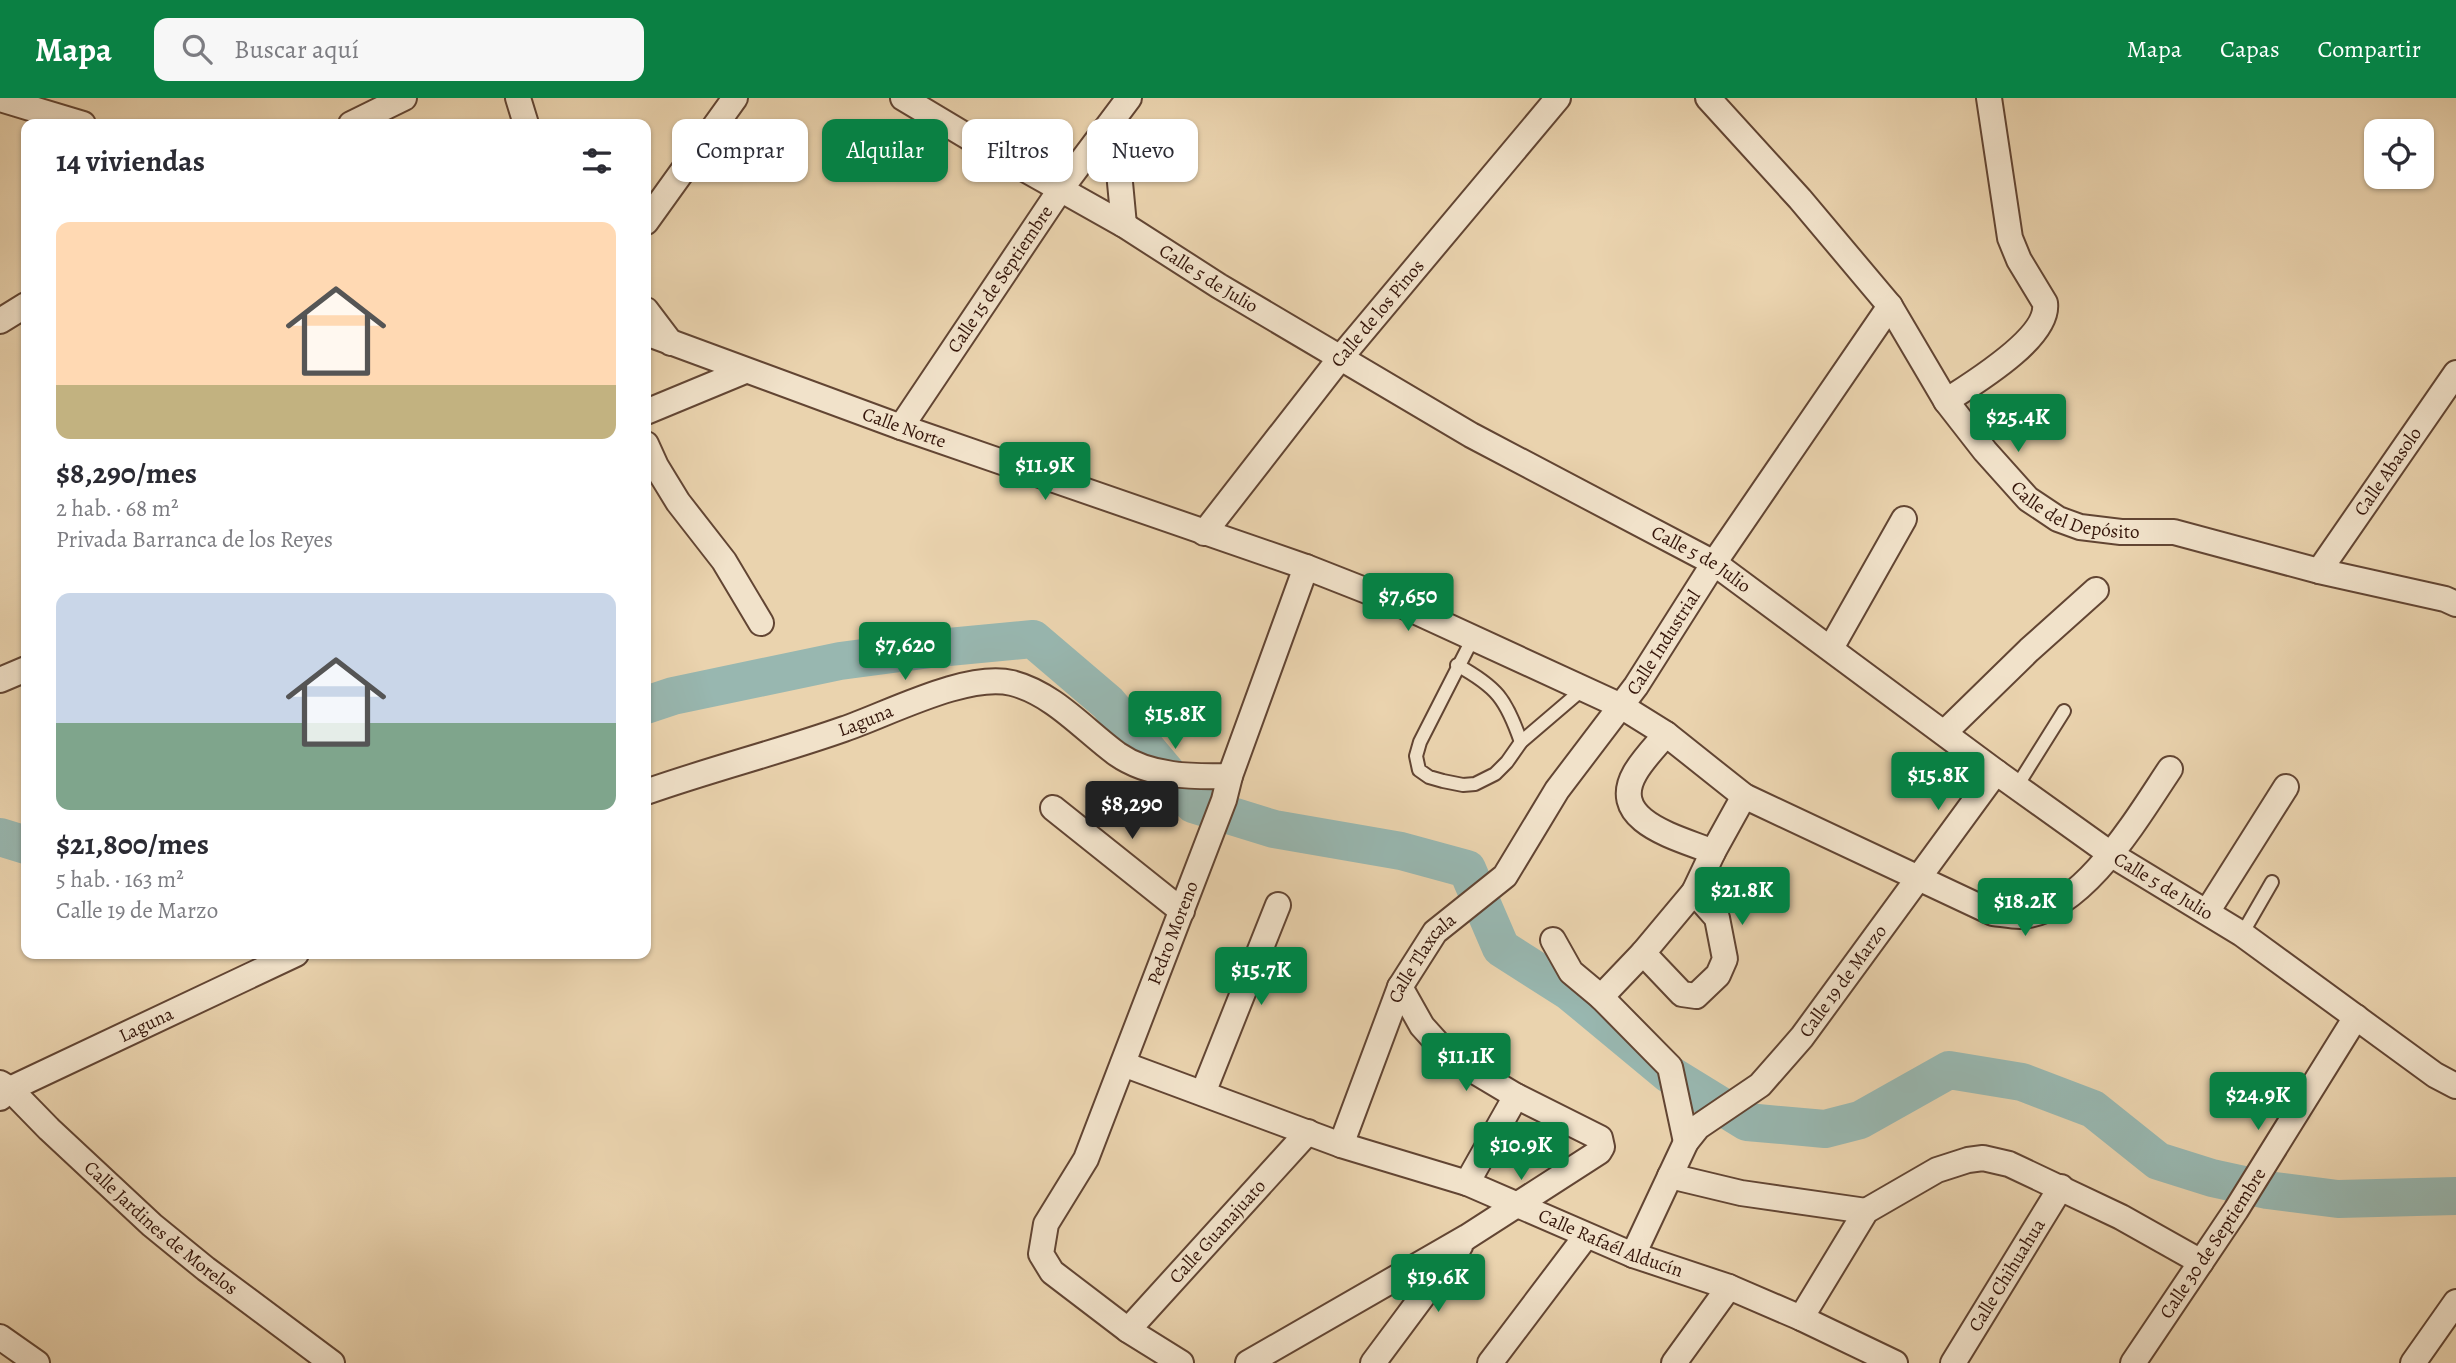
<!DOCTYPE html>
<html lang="es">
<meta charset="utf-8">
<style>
:root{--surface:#fff;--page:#f7f7f7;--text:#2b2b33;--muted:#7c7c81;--accent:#0b8043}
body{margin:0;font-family:Alegreya,serif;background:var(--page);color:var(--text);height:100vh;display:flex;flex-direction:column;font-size:26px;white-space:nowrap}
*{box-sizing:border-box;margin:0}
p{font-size:23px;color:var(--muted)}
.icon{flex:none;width:38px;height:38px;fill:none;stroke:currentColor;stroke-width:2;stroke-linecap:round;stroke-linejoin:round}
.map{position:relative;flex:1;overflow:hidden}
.drawer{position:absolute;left:21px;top:21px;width:630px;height:840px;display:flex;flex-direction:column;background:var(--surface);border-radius:14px;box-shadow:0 2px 5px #0004}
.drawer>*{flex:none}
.banner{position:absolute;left:672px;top:21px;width:665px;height:63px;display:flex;gap:14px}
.buttons{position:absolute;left:2364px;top:21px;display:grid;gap:14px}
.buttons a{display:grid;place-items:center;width:70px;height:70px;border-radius:14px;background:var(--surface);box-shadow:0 2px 5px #0004;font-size:35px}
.price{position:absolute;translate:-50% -60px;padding:0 16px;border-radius:7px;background:var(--accent);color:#fff;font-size:23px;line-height:46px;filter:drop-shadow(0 2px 4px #0008)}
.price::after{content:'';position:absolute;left:50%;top:42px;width:21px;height:16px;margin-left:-10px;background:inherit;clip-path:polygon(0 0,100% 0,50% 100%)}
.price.active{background:#222;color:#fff}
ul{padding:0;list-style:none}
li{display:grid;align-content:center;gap:14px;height:371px;padding:0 35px}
li span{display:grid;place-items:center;height:217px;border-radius:14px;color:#555}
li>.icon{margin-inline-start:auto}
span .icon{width:126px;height:126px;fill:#fffc;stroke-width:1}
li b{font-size:30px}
h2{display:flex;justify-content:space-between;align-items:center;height:84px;padding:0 35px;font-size:30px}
.tag{padding:0 24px;border-radius:14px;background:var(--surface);box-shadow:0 2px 5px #0004;font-size:24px;line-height:63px}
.tag.active{background:var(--accent);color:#fff}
header{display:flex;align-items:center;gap:42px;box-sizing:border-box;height:98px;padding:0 35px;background:var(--accent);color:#fff}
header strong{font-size:33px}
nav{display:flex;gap:38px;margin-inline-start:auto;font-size:24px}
.search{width:490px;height:63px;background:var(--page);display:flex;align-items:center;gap:18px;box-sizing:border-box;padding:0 24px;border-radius:14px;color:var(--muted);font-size:26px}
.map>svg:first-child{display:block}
</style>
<header>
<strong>Mapa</strong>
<div class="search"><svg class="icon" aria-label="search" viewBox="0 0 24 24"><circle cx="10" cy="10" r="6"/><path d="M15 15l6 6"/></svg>Buscar aquí</div>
<nav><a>Mapa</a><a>Capas</a><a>Compartir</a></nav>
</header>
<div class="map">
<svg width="2456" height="1265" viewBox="0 0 2456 1265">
<rect width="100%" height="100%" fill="#ead3ae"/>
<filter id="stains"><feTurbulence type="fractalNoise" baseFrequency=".00286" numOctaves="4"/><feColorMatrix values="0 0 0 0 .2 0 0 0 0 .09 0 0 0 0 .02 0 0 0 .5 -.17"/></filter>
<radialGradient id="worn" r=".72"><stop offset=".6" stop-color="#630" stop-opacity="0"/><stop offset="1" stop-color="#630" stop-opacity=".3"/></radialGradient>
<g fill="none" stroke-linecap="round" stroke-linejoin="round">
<g stroke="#98b7b0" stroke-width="38">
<path d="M 646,607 L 673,598 L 840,563 L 938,550 L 1033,541 L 1108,605 L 1193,706 L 1274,731 L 1401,753 L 1467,771 L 1501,850 L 1570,894 L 1669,976 L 1747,1024 L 1825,1031 L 1860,1022 L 1949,972 L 2022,984 L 2093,1011 L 2158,1063 L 2212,1080 L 2267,1092 L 2338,1101 L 2456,1098"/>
<path d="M 0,739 L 26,747"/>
</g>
<g stroke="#624533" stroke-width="16">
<g id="service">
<path d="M 1473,540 L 1420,644 L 1416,658 L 1419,672 L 1429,679 L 1443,683 L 1463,687 L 1475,686 L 1495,676 L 1507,664 L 1521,644 L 1583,591"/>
<path d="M 1457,567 C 1497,589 1506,601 1521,644"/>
<path d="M 2017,688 L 2064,613"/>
<path d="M 2242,836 L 2272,784"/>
</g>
</g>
<g stroke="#624533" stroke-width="28">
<g id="minor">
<path d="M 518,0 L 526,26"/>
<path id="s1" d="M 903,0 L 980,46 L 1124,127 L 1219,188 L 1471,337 L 1714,465 L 1996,674 L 2112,757 L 2242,836 L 2435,977 L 2456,988"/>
<path id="s2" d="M 1708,0 L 1800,101 L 1890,208 L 1946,303 L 1985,353 L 2028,401 L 2058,421 L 2080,429 L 2121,434 L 2174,434 L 2319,473 L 2445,501 L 2456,506"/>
<path d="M 0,1 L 83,26"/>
<path d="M 1114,21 L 1124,127"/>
<path d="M 351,26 L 404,0"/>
<path d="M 646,124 L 735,0"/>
<path d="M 646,212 L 671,245"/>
<path d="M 0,223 L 26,207"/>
<path id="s3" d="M 646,235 L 901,329 L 1306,469 L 1395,504 L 1621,608 L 1666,636 L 1744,698 L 1993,815 C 2002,816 2011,818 2020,818 C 2082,816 2139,717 2170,671"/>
<path d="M 1946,303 C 1972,286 2050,240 2045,205 L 2019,162 L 2010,140 L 1989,0"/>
<path d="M 646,314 L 745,273"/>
<path id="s4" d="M 901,329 L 1060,92 L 1129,0"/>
<path d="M 646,346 L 656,368 L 678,404 L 724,463 L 761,525"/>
<path id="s5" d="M 1204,435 L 1341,259 L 1558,0"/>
<path id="s6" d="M 2319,473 L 2456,275"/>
<path d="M 1831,550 L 1904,421"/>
<path d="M 0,582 L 26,571"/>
<path d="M 1945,634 L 2029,552 L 2096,492"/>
<path d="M 1666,636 C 1656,648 1643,661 1635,675 C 1607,724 1680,740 1713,754"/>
<path id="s7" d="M 646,694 C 711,671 779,654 844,631 C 888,616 967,574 1012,585 C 1054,596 1083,631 1117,656 C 1150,679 1193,679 1230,678"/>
<path d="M 1053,710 L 1182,813"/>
<path d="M 2207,814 L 2286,689"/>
<path d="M 1553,842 L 1571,874 L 1601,899 L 1670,969 L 1686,1044"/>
<path d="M 1643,855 L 1682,896 L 1696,898 L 1718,877 L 1725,861 L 1717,820 L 1694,794"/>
<path d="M 1601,899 L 1643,855 L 1694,794 L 1713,754 L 1744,698"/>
<path id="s8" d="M 1123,966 L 1341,1047 L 1467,1085 L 1633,1157 L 1729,1189 L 1801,1220 L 1895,1265"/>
<path id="s9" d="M 0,985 L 10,991 L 49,1031 L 152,1127 L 206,1171 L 332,1265"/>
<path d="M 1203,995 L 1278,807"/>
<path id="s10" d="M 0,1000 L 10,991 L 296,856"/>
<path id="s11" d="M 1341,1047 L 1400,889 L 1435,834 L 1505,778 L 1557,692 L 1636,588 L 1714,465 L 1890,208"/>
<path d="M 1670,1078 L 1741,1095 L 1866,1113"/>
<path d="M 1467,1085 L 1516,998"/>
<path id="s12" d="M 1633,1157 L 1686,1044 L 1698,1029 L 1760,987 L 1802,939 L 1996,674"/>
<path d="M 1801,1220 L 1866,1113 L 1937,1072 L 1968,1062 L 1983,1060 L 2009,1066 L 2121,1119 L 2201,1164"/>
<path id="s13" d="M 1128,1232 L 1308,1034"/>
<path d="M 0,1239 L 37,1265"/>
<path id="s14" d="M 1181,1265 L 1128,1232 L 1052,1174 L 1041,1156 L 1046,1126 L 1086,1061 L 1224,702 L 1230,678 L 1306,469"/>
<path d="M 1248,1265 L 1467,1139 L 1599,1054 L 1602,1049 L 1600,1040 L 1516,998 L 1449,958 L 1422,928 L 1400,889"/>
<path d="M 1373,1265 L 1460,1148"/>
<path d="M 1490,1265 L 1586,1138"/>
<path d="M 1674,1265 L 1729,1189"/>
<path id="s15" d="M 1953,1265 L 2061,1089"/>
<path id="s16" d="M 2133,1265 L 2236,1112 L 2356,919"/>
<path d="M 2413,1265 L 2456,1204"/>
</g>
</g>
<use href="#service" stroke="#f1e2ca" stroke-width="12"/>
<use href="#minor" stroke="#f1e2ca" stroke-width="24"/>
</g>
<g text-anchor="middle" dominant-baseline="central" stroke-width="6" stroke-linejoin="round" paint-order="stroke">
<g font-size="19" fill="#35160a" stroke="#f1e2ca">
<text stroke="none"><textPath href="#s4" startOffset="178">Calle 15 de Septiembre</textPath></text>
<text stroke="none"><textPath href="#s1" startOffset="355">Calle 5 de Julio</textPath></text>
<text stroke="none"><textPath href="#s5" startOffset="280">Calle de los Pinos</textPath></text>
<text stroke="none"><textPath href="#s3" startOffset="275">Calle Norte</textPath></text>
<text stroke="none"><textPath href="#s6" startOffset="121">Calle Abasolo</textPath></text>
<text stroke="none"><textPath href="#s2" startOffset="564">Calle del Depósito</textPath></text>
<text stroke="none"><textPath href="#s1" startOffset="922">Calle 5 de Julio</textPath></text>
<text stroke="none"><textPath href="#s11" startOffset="606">Calle Industrial</textPath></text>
<text stroke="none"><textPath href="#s7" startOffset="231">Laguna</textPath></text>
<text stroke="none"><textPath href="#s1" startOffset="1489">Calle 5 de Julio</textPath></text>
<text stroke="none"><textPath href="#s14" startOffset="528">Pedro Moreno</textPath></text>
<text stroke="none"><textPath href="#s11" startOffset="205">Calle Tlaxcala</textPath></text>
<text stroke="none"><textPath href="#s12" startOffset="352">Calle 19 de Marzo</textPath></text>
<text stroke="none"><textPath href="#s10" startOffset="164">Laguna</textPath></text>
<text stroke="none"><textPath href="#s9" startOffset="217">Calle Jardines de Morelos</textPath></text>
<text stroke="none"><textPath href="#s13" startOffset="133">Calle Guanajuato</textPath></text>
<text stroke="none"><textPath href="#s8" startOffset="520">Calle Rafaél Alducín</textPath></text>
<text stroke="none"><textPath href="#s16" startOffset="144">Calle 30 de Septiembre</textPath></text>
<text stroke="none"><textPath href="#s15" startOffset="103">Calle Chihuahua</textPath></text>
</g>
</g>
<rect width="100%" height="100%" filter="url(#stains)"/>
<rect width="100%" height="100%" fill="url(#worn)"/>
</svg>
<div class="buttons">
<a><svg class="icon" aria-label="locate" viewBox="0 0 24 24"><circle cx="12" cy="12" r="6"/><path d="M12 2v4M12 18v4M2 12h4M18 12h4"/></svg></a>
</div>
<b class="price" style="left:2018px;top:356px">$25.4K</b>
<b class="price" style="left:1045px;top:404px">$11.9K</b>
<b class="price" style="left:1408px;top:535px">$7,650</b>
<b class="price" style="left:905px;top:584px">$7,620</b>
<b class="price" style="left:1175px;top:653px">$15.8K</b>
<b class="price" style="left:1938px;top:714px">$15.8K</b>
<b class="price active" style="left:1132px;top:743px">$8,290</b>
<b class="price" style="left:1742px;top:829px">$21.8K</b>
<b class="price" style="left:2025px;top:840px">$18.2K</b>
<b class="price" style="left:1261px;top:909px">$15.7K</b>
<b class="price" style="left:1466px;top:995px">$11.1K</b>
<b class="price" style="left:2258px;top:1034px">$24.9K</b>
<b class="price" style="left:1521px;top:1084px">$10.9K</b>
<b class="price" style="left:1438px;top:1216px">$19.6K</b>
<div class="banner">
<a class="tag">Comprar</a>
<a class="tag active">Alquilar</a>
<a class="tag">Filtros</a>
<a class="tag">Nuevo</a>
</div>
<section class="drawer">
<h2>14 viviendas<svg class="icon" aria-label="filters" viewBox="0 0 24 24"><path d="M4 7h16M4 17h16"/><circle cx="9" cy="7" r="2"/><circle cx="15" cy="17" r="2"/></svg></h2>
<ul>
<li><span style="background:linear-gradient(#ffd9b3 75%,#c2b280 0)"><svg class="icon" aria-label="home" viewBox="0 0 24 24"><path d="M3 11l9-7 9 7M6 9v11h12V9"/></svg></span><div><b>$8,290/mes</b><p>2 hab. · 68 m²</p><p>Privada Barranca de los Reyes</p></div></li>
<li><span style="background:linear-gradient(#c9d6e8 60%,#7fa58c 0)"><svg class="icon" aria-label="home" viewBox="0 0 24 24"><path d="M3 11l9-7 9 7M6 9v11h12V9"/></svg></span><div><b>$21,800/mes</b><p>5 hab. · 163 m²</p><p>Calle 19 de Marzo</p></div></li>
</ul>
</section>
</div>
